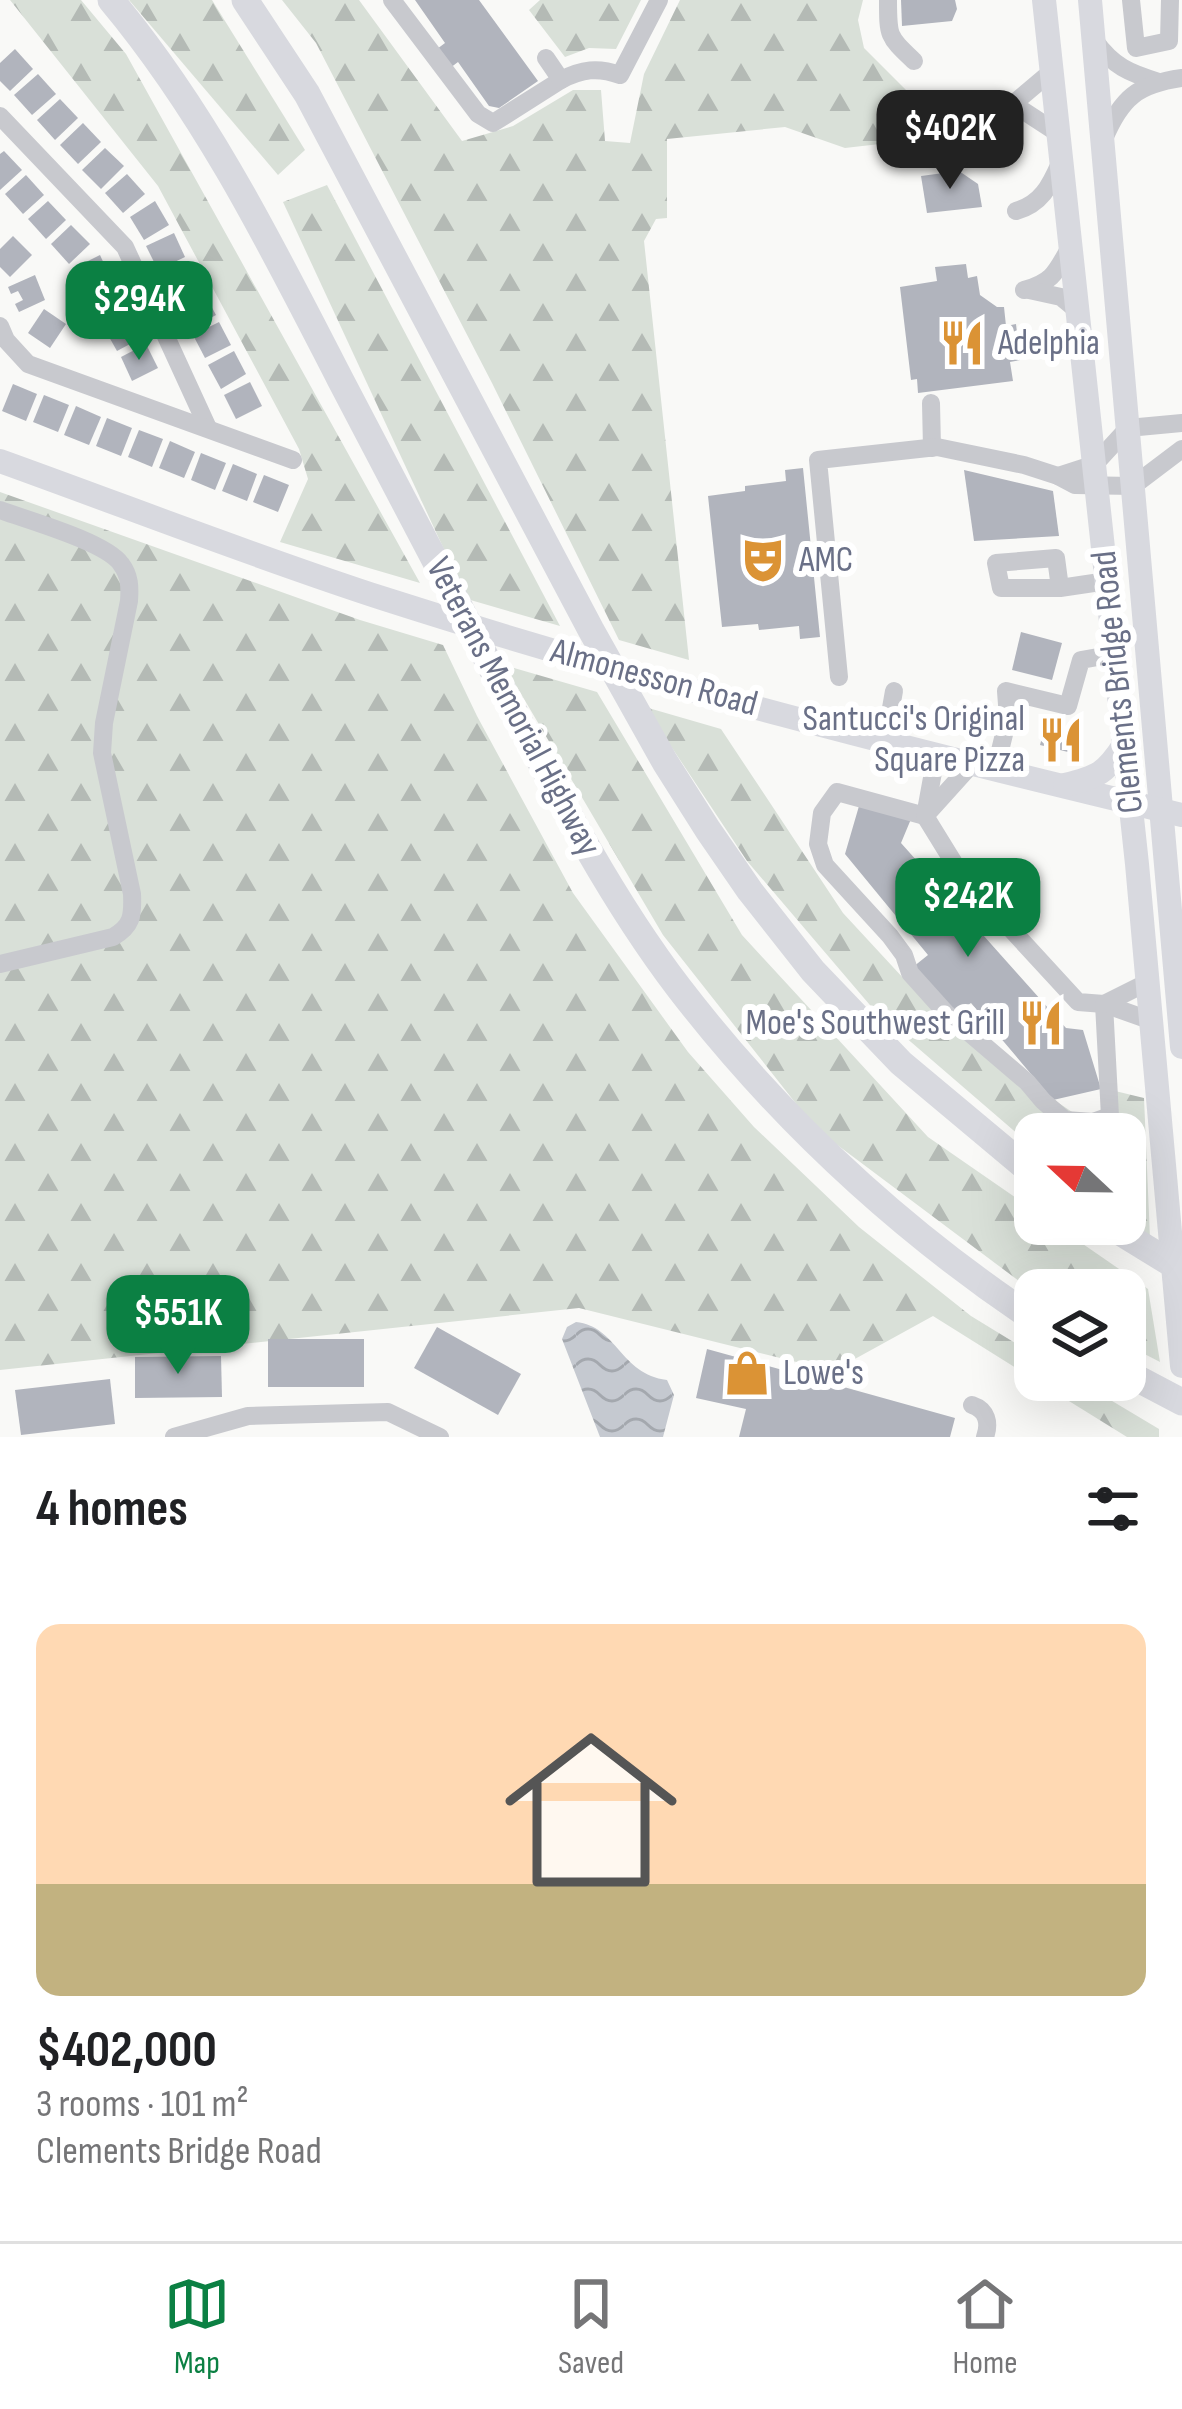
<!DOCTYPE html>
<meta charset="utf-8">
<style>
:root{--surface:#fff;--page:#f6f6f6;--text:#202124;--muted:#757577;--line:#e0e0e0;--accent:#0b8043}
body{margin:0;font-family:"Sofia Sans Condensed",sans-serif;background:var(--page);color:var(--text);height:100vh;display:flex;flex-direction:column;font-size:45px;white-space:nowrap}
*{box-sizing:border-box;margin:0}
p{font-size:39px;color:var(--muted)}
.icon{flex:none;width:66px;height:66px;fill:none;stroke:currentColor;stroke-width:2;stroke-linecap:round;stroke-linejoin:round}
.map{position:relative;height:1437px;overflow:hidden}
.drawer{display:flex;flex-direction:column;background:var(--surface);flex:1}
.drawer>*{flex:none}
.needle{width:78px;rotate:292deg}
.fabs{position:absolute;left:1014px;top:1113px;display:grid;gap:24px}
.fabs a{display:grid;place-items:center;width:132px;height:132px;border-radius:24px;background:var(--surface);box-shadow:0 12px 48px #0002;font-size:60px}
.price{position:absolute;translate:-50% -102px;padding:0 27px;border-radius:24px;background:var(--accent);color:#fff;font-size:39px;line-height:78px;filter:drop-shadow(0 3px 6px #0008)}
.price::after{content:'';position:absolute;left:50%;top:72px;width:36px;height:27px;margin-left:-18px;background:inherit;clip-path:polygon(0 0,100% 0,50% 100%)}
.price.active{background:#222;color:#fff}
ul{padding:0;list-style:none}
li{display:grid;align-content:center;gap:24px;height:636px;padding:0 36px}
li+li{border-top:3px solid var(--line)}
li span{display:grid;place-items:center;height:372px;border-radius:24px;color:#555}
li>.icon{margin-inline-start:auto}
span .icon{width:216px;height:216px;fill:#fffc;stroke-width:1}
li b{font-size:51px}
h2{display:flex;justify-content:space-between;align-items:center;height:144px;padding:0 36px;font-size:51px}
.tabs{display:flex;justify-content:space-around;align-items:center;height:168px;border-top:3px solid var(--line);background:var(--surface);font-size:33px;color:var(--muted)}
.tabs a{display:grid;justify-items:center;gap:6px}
.tabs .active{color:var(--accent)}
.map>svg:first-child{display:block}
</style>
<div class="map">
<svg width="1182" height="1437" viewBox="0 0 1182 1437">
<defs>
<pattern id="forest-firs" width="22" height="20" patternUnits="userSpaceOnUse" patternTransform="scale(3)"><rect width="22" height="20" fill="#d9e0d8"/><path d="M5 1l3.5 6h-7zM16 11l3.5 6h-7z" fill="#b4bab5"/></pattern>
<pattern id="water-waves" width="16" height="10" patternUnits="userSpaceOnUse" patternTransform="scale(3)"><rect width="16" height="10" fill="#c5c9d0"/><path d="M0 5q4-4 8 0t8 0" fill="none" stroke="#a4a8ae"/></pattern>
</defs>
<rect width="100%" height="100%" fill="#f9f9f7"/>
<g fill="url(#forest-firs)">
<path d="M 10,0 L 81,0 L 126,54 L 420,583 L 280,542 L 308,479 L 299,449 L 158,186 Z"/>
<path d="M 129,0 L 212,0 L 305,150 L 278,175 Z"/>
<path d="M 282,0 L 359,0 L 462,141 L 513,126 L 573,90 L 601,90 L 605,141 L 630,143 L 644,74 L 680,0 L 863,0 L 858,20 L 864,48 L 940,124 L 923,139 L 845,148 L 785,127 L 667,139 L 667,218 L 656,219 L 644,241 L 689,660 L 619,640 L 492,383 L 316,43 Z"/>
<path d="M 540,0 L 641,0 L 616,49 L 589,48 L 565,57 L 529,10 Z"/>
<path d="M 327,185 L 560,626 L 467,599 L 283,202 Z"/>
<path d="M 0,492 L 360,620 L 443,645 L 477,716 L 573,893 L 688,1052 L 754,1127 L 859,1227 L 971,1316 L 1035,1355 L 1035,1380 L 933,1316 L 833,1371 L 579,1308 L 0,1370 Z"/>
<path d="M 504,665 L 597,692 L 742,935 L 928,1137 L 1035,1211 L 1035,1224 L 1054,1224 L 1148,1289 L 1160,1362 L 1125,1344 L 1125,1290 L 1035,1290 L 1035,1293 L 816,1129 L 663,935 Z"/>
<path d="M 645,707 L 721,729 L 843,913 L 954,1033 L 1105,1134 L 1035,1134 L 1035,1149 L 875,1011 L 747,861 Z"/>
<path d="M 1115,1091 L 1144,1098 L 1150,1238 L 1125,1219 L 1125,1134 L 1116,1134 Z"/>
<path d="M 1035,1380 L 1077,1380 L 1159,1429 L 1159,1437 L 1127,1437 Z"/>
</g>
<path fill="url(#water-waves)" d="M 576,1322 C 617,1326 620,1374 667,1380 L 674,1395 L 663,1437 L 600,1437 L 562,1339 L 567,1327 Z"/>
<g fill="#b1b4bd">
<path d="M 415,0 L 479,0 L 538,81 L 499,108 L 489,106 L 458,62 L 450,68 L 437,49 L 445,43 Z"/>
<path d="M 901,0 L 955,0 L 957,9 L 952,21 L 902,26 Z"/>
<path d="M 15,49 L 33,69 L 10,91 L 0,81 L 0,63 Z"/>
<path d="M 38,74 L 56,94 L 32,115 L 14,95 Z"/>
<path d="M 60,99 L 78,118 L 55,140 L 37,120 Z"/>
<path d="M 83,123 L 101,142 L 78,164 L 60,145 Z"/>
<path d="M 105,148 L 124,166 L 101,189 L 82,170 Z"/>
<path d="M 4,151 L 22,170 L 0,190 L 0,154 Z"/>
<path d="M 959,171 L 978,184 L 982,207 L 927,213 L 921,176 Z"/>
<path d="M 127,174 L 145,194 L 123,213 L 105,193 Z"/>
<path d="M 26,175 L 44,195 L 23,214 L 5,194 Z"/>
<path d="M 48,201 L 66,220 L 46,239 L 28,219 Z"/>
<path d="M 155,201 L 169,225 L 144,240 L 130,217 Z"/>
<path d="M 71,225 L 90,244 L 69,264 L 51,244 Z"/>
<path d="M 174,233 L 185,257 L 158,270 L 146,246 Z"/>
<path d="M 13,236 L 32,255 L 10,277 L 0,267 L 0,249 Z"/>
<path d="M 100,255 L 111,279 L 85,292 L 74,268 Z"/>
<path d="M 189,262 L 201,286 L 174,299 L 163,275 Z"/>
<path d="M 966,264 L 968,278 L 977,276 L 980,295 L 997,307 L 1004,307 L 1006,326 L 1016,324 L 1020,360 L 1010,362 L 1013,381 L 918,393 L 917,379 L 911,380 L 900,287 L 937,281 L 935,267 Z"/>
<path d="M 35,275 L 45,300 L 19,312 L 15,304 L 23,300 L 18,291 L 11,294 L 8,287 Z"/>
<path d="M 115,285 L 127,308 L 101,321 L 89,297 Z"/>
<path d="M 203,291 L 216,315 L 190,329 L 177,306 Z"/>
<path d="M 44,309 L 66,324 L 50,348 L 28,333 Z"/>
<path d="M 130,314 L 143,337 L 117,351 L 104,328 Z"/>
<path d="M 219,322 L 231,345 L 205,358 L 193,335 Z"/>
<path d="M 146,344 L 158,368 L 132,381 L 121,357 Z"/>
<path d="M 234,351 L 246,374 L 221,389 L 208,365 Z"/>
<path d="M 250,382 L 262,406 L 236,419 L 224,395 Z"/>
<path d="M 13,384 L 37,394 L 26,421 L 2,411 Z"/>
<path d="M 44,395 L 69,405 L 58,432 L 33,422 Z"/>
<path d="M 76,406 L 101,417 L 89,445 L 64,435 Z"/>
<path d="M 107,418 L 132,428 L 121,456 L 96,446 Z"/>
<path d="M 139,430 L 163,439 L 152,467 L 128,457 Z"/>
<path d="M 170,441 L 195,452 L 184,478 L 159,468 Z"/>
<path d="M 201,453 L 226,463 L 215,490 L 191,480 Z"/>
<path d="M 233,464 L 257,474 L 247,501 L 222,491 Z"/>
<path d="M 803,468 L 820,637 L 800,639 L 799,626 L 759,630 L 758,624 L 722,627 L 708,496 L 745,491 L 745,486 L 786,481 L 785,470 Z"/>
<path d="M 964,470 L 1053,491 L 1059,536 L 974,541 Z"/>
<path d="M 264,475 L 289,485 L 278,512 L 253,502 Z"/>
<path d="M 1021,632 L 1062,643 L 1052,680 L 1012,670 Z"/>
<path d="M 1045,726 L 1081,736 L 1076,754 L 1040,745 Z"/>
<path d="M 859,806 L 911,819 L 901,843 L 1066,1028 L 1083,1030 L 1101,1089 L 1053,1100 L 971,1003 L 956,1013 L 913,967 L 928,955 L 845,854 Z"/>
<path d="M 437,1327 L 521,1374 L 498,1415 L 414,1368 Z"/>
<rect x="268" y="1339" width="96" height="48"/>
<path d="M 707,1349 L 955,1418 L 950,1437 L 739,1437 L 746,1409 L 696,1398 Z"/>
<path d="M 221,1356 L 222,1397 L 135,1398 L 135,1357 Z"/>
<path d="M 110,1379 L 115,1424 L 21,1435 L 15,1390 Z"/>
</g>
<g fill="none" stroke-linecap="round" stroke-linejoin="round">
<g stroke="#c8c9ce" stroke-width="18">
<path d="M 392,0 L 478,114 L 493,123 L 561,80"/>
<path d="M 1131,0 L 1136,48 L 1169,41 L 1170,0"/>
<path d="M 888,1 C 888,37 888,36 914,61"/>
<path d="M 1095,41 C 1113,66 1129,73 1159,82"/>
<path d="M 546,58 L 561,80 C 582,69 598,67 620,75 L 659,0"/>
<path d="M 1052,71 L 1013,104 L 1059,134"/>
<path d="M 0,116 L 125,247 L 208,428"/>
<path d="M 1104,139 C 1121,98 1138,84 1182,78"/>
<path d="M 1016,211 C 1041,204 1050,186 1060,163"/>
<path d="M 1024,290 C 1053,282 1056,272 1070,247"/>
<path d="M 1029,290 L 1061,297 L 1078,311"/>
<path d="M 0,326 L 6,340 L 28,364 L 293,460"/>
<path d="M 931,403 L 932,448"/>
<path d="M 1058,476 L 1095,464 L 1128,428 L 1182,423"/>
<path d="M 0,510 C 27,520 106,542 121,564 C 130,576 130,587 129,601 L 104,723 L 102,753 L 132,894 C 133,916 132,926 113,937 L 0,964"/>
<path d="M 1060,588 L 1056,558 L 996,563 L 1001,588 L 1060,588 L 1107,581"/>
<path d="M 839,677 L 818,460 L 937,447 L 1024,465 L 1058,476 L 1075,485 L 1133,486 L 1182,449"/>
<path d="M 885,742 L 894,691"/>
<path d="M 936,756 L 925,816 L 962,876 L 1078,1002 L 1104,1004 L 1152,1021"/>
<path d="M 995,771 L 1008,718 L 1006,691 L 1068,706 L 1081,660 L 1115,654"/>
<path d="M 925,816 L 837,792 L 822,813 L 818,844 L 825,865 L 890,936 L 904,955 L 910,973 L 946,1013 L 1027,1082 L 1043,1101 L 1065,1120 L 1093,1122 L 1110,1116 L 1104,1004"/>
<path d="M 925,816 L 971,765"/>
<path d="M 1104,1004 L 1148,982"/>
<path d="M 972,1405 C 987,1410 990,1423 985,1437"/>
<path d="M 174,1437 L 248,1416 L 388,1412 L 440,1437"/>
</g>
<g stroke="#d8d9df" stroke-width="24">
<path d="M 1044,0 L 1137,864 L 1182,1366"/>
<path d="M 1090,0 L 1182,1047"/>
<path d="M 0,461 C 128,507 255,557 385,599 C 647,683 914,751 1182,815"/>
<path d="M 1065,785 C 1098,777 1106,773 1124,745"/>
</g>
<g stroke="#d8d9df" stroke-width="27">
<path d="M 111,0 C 207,115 272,247 340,379 C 395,483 449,588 504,692 C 557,794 609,896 679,988 C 779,1118 899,1229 1035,1320"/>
<path d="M 245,0 L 307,94 L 591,630 L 665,762 L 708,830 L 750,891 L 813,971 L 901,1063 L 1035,1175"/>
<path d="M 1107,1224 L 1182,1270"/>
<path d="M 1125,1372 L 1182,1402"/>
</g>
</g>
<defs>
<g id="restaurant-bare" transform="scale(3.6)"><path d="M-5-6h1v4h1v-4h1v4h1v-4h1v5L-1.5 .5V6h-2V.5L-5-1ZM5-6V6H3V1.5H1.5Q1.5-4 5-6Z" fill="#db9335" stroke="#fff" stroke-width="2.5" paint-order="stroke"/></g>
<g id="theatre-bare" transform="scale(3.6)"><path d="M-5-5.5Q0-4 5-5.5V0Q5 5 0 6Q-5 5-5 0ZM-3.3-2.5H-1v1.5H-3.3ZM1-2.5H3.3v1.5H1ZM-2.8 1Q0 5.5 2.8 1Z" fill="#db9335" stroke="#fff" stroke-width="2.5" paint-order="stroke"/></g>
<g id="shop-bare" transform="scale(3.6)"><path d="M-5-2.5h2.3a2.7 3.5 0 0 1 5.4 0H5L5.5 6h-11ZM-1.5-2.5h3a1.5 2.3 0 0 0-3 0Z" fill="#db9335" stroke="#fff" stroke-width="2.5" paint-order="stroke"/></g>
</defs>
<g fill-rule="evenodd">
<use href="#restaurant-bare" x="962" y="343"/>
<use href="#theatre-bare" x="763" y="560"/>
<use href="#restaurant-bare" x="1061" y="740"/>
<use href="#restaurant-bare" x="1041" y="1023"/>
<use href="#shop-bare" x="747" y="1373"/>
</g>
<g text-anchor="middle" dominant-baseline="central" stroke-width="12" stroke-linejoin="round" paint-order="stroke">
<g font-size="36" fill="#6a7087" stroke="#fff" text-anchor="start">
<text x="998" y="343">Adelphia</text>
<text x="799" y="560">AMC</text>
<text x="1025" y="719" text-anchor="end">Santucci's Original<tspan x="1025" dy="41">Square Pizza</tspan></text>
<text x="1005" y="1023" text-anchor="end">Moe's Southwest Grill</text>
<text x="783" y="1373">Lowe's</text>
</g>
<g font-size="36" fill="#6a7087" stroke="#fff">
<text transform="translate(654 678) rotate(15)">Almonesson Road</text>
<text transform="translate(1118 682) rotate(-96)">Clements Bridge Road</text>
<text transform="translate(513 707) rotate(62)">Veterans Memorial Highway</text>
</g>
</g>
</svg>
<div class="fabs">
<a><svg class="needle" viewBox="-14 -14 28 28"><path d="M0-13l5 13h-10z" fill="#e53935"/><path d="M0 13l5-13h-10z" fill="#757577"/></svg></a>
<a><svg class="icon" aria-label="layers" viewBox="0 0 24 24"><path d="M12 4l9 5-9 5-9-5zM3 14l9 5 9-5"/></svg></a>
</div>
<b class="price active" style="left:950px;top:192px">$402K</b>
<b class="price" style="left:139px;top:363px">$294K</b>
<b class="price" style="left:968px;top:960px">$242K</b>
<b class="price" style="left:178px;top:1377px">$551K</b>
</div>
<section class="drawer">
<h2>4 homes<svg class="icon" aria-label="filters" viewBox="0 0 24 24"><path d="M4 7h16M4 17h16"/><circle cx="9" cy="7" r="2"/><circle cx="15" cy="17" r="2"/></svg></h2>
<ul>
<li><span style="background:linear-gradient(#ffd9b3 70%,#c2b280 0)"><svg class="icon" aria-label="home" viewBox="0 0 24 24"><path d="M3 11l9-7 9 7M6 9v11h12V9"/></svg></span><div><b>$402,000</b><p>3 rooms · 101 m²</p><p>Clements Bridge Road</p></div></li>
</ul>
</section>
<nav class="tabs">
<a class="active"><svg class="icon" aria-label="map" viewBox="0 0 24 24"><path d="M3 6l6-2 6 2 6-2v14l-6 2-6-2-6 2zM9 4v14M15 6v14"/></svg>Map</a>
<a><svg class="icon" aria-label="saved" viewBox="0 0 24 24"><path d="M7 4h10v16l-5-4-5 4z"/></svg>Saved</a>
<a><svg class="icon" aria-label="home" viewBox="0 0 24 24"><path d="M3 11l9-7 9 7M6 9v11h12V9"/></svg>Home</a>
</nav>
